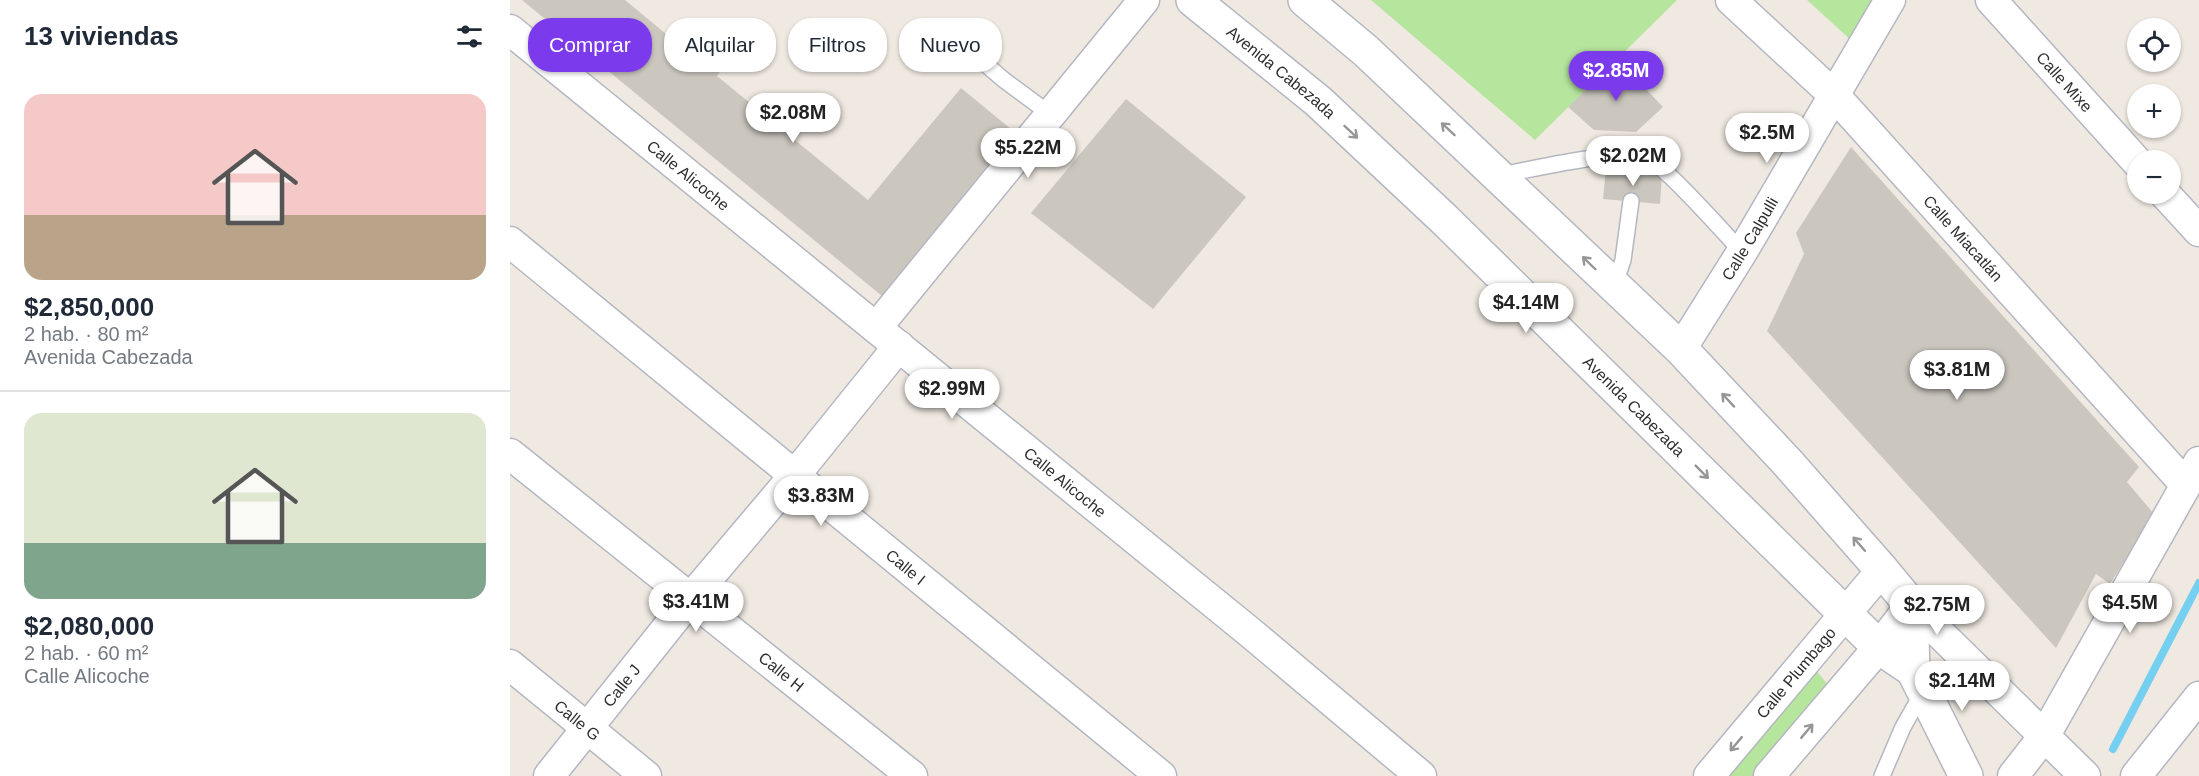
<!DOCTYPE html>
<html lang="es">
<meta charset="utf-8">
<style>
:root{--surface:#fff;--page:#f6f6f7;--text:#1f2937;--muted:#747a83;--line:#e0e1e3;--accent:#7c3aed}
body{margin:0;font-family:Helvetica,sans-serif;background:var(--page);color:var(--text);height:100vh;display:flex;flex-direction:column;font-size:22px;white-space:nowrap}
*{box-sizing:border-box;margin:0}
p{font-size:20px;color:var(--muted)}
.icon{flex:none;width:33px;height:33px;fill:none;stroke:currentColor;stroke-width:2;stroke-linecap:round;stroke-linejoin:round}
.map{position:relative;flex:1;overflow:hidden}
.panel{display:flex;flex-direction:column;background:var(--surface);width:510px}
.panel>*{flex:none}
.top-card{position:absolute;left:18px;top:18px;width:570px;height:54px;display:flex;gap:12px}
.fabs{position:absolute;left:1617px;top:18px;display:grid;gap:12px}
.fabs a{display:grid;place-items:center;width:54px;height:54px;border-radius:50%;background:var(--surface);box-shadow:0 2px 4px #0004;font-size:30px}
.price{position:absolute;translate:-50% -51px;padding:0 14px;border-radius:21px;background:#fff;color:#222;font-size:20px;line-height:39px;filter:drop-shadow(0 2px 3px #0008)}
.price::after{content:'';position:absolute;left:50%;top:36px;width:18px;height:14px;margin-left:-9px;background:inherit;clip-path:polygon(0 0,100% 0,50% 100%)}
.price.current{background:var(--accent);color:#fff}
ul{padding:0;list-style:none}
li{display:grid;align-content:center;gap:12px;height:318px;padding:0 24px}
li+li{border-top:2px solid var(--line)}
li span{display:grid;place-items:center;height:186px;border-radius:18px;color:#555}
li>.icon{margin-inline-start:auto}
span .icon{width:108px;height:108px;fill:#fffc;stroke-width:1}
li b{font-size:26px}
h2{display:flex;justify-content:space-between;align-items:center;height:72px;padding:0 24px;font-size:26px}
.pill{padding:0 21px;border-radius:24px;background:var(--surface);box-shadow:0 2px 4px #0004;font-size:21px;line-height:54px}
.pill.current{background:var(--accent);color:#fff}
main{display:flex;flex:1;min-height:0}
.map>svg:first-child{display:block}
</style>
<main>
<section class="panel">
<h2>13 viviendas<svg class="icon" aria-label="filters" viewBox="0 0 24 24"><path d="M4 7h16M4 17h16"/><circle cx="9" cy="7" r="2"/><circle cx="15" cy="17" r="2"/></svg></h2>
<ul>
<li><span style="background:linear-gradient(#f6c9c9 65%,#b9a48a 0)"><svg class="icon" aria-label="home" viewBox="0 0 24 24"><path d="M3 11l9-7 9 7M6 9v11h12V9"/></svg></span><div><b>$2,850,000</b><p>2 hab. · 80 m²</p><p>Avenida Cabezada</p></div></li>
<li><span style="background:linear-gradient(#dfe7d0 70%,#7fa58c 0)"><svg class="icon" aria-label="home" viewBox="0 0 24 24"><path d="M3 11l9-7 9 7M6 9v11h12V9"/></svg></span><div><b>$2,080,000</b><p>2 hab. · 60 m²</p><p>Calle Alicoche</p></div></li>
</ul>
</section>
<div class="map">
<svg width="1689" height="776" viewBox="0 0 1689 776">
<rect width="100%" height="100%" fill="#efe9e1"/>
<g fill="#b6e59e">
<path d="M 861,0 L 1167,0 L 1025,140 Z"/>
<path d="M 1297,0 L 1366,0 L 1342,41 Z"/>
<path d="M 1303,667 L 1320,687 L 1246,776 L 1212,776 Z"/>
</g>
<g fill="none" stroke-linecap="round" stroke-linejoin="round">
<path stroke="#75cff0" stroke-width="8" d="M 1603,749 L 1689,583"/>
</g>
<g fill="#cbc7bf">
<path d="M 12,0 L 115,0 L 197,68 L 203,62 L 212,69 L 207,76 L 358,200 L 451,88 L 507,134 L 372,296 Z"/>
<path d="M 1107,59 L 1153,107 L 1126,132 L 1084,130 L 1058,107 Z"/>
<path d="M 616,99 L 736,197 L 643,309 L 521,213 Z"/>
<path d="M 1341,147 L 1629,467 L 1617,482 L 1644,514 L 1600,584 L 1586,574 L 1546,648 L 1257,331 L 1294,254 L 1286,233 Z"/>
<path d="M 1096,169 L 1152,174 L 1150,204 L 1093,199 Z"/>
</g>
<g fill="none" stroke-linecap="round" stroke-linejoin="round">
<g stroke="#b4b7c1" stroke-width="18">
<g id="lane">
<path d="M 459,50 L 494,80 L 540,114"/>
<path d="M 1122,154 L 1122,171"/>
<path d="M 990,175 C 1020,170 1113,147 1137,158 C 1146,162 1154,171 1162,178 C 1187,202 1209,227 1232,252"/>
<path d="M 1104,287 L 1113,260 L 1121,201"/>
<path d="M 1372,776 L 1393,727 L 1413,692"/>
</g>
</g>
<g stroke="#b4b7c1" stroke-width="33">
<g id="street">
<path id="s1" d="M 1221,0 L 1325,96 L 1676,485"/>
<path id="s2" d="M 1481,0 L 1628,163"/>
<path id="s3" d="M 0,30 L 742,634 L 911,776"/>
<path d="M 1655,194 L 1689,231"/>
<path id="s4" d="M 0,242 L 651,776"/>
<path d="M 366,328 L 634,0"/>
<path id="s5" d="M 1171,349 L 1232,252 L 1380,0"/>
<path id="s6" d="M 0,454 L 402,776"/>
<path id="s7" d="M 0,665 L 136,776"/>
<path id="s8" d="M 39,776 L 181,598 L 285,475 L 389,346"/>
<path id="s9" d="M 1199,776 L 1372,570"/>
<path d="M 1259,776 L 1369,647 L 1401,605 L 1575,776"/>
<path d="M 1503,776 L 1535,735 L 1689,462"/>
<path d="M 1626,776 L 1689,697"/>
</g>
</g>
<g stroke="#b4b7c1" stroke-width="36">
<g id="secondary">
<path id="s10" d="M 683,0 L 808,101 L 935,220 L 1369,647 L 1403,670"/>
<path d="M 795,0 L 856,51 L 1171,349 L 1277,462 L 1372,570 L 1401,605 L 1403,670 L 1456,776"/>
</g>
</g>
<use href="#lane" stroke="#fff" stroke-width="15"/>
<use href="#street" stroke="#fff" stroke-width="30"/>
<use href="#secondary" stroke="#fff" stroke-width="33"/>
</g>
<defs><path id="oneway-shaft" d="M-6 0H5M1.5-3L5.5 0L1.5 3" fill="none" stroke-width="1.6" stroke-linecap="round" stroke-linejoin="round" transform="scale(1.5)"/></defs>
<g stroke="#969696">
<use href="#oneway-shaft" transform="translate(938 129) rotate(-137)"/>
<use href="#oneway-shaft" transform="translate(841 132) rotate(43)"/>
<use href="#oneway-shaft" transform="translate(1079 263) rotate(-136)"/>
<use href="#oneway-shaft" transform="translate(1218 400) rotate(-133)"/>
<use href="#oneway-shaft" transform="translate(1192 472) rotate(45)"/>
<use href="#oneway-shaft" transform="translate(1349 544) rotate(-131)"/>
<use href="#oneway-shaft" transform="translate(1297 731) rotate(-50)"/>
<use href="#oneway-shaft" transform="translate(1226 744) rotate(130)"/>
</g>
<g text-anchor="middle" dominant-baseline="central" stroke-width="4.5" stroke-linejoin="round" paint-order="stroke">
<g font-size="16" fill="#2e2e2e" stroke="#fff">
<text stroke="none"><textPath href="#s10" startOffset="114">Avenida Cabezada</textPath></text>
<text stroke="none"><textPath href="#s2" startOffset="110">Calle Mixe</textPath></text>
<text stroke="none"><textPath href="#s3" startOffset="230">Calle Alicoche</textPath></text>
<text stroke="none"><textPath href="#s5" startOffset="130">Calle Calpulli</textPath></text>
<text stroke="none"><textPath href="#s1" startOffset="333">Calle Miacatlán</textPath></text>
<text stroke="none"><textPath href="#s10" startOffset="600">Avenida Cabezada</textPath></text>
<text stroke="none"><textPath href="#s3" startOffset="716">Calle Alicoche</textPath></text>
<text stroke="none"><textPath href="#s4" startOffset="512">Calle I</textPath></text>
<text stroke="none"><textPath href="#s6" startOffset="348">Calle H</textPath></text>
<text stroke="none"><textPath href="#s9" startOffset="135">Calle Plumbago</textPath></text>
<text stroke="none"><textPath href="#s8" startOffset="116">Calle J</textPath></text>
<text stroke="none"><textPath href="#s7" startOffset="87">Calle G</textPath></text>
</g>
</g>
</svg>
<div class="fabs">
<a><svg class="icon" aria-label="locate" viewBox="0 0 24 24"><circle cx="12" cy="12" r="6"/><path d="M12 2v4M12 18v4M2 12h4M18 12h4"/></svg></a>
<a>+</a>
<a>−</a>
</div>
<b class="price current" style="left:1106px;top:102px">$2.85M</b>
<b class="price" style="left:283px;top:144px">$2.08M</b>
<b class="price" style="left:1257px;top:164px">$2.5M</b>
<b class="price" style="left:518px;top:179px">$5.22M</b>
<b class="price" style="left:1123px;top:187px">$2.02M</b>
<b class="price" style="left:1016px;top:334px">$4.14M</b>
<b class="price" style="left:1447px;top:401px">$3.81M</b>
<b class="price" style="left:442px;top:420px">$2.99M</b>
<b class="price" style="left:311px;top:527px">$3.83M</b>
<b class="price" style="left:186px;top:633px">$3.41M</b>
<b class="price" style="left:1620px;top:634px">$4.5M</b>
<b class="price" style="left:1427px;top:636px">$2.75M</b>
<b class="price" style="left:1452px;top:712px">$2.14M</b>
<div class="top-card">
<a class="pill current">Comprar</a>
<a class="pill">Alquilar</a>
<a class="pill">Filtros</a>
<a class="pill">Nuevo</a>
</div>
</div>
</main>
